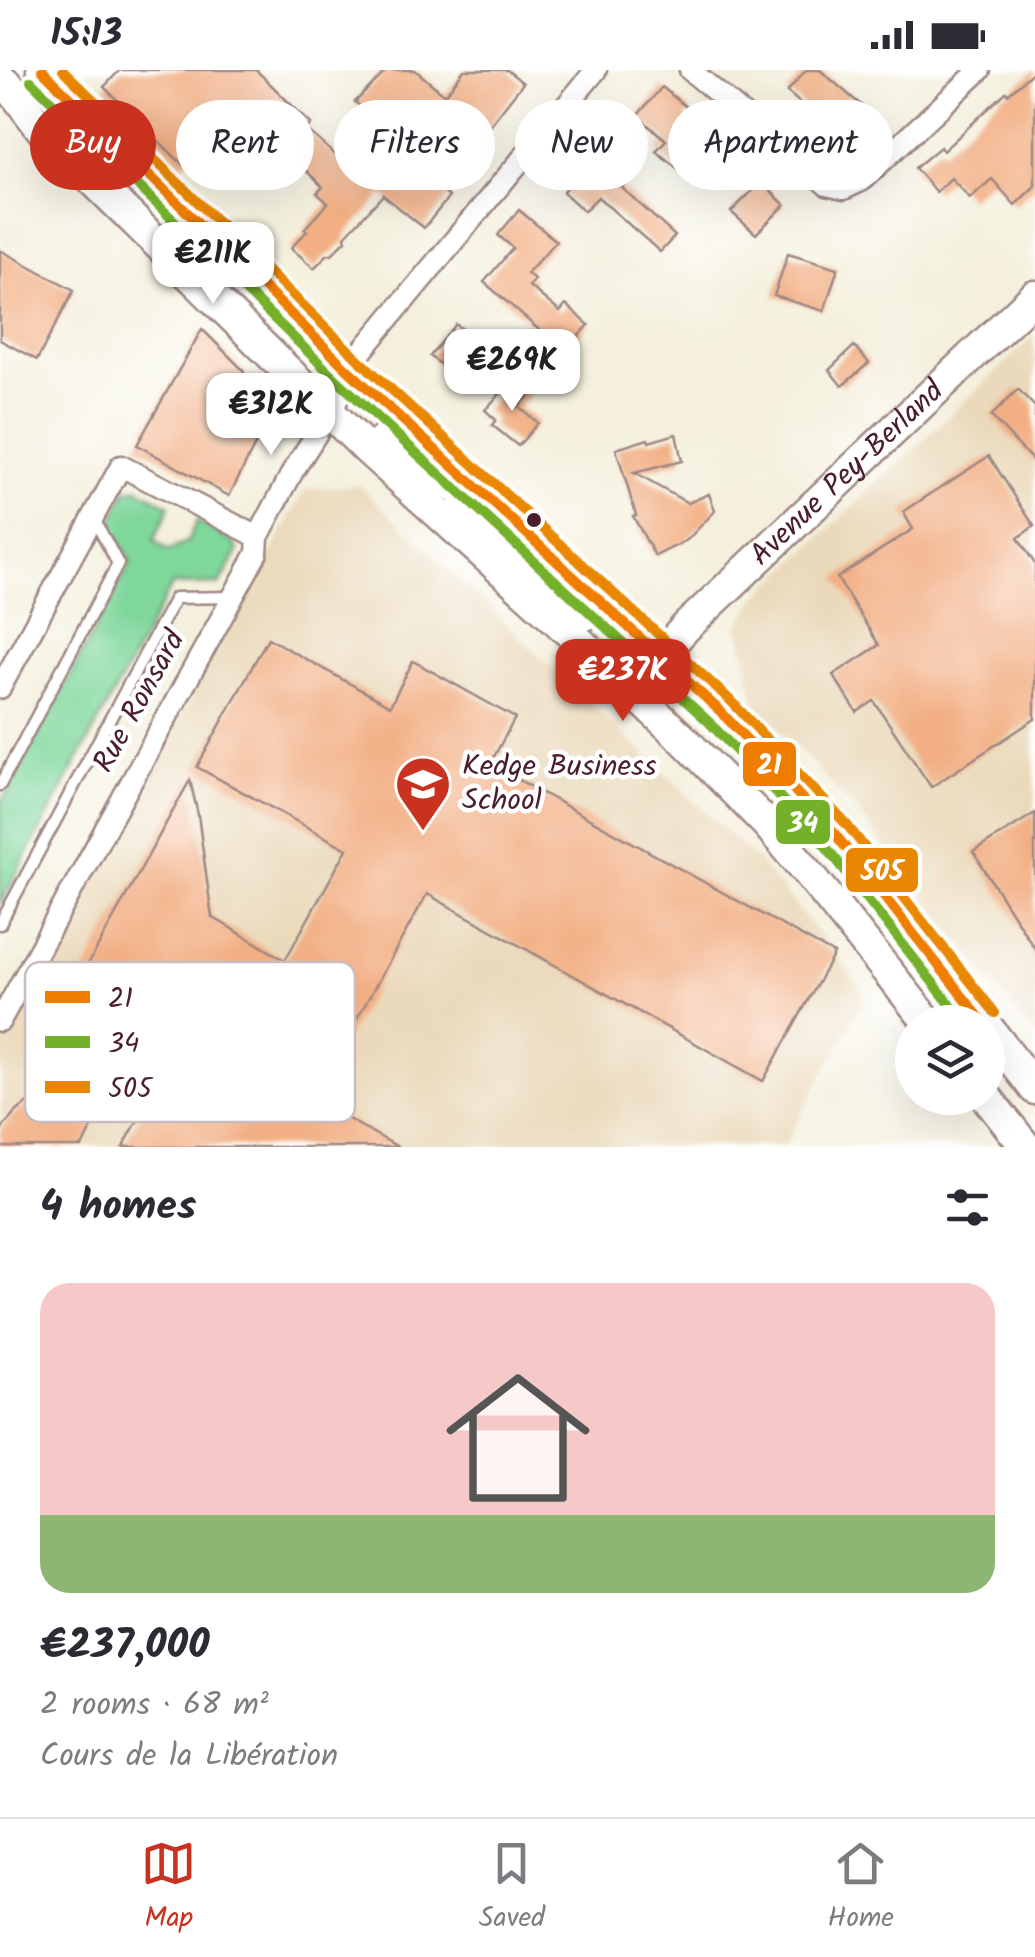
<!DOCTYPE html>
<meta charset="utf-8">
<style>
:root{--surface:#fff;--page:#f2f2f3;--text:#2b2b33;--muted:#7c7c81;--line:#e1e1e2;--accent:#c8321e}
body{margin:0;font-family:Kalam,sans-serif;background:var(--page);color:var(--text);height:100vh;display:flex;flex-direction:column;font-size:38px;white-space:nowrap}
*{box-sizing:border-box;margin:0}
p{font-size:32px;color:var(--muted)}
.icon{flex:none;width:55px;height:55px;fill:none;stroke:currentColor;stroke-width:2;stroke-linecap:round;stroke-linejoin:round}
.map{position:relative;height:1077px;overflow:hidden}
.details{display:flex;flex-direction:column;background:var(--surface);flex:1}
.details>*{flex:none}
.top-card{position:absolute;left:30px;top:30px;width:975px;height:90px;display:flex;gap:20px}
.buttons{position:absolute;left:895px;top:935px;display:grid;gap:20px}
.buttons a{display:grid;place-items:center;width:110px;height:110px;border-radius:50%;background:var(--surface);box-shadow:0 10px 40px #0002;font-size:50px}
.price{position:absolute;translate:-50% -85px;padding:0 22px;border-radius:20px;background:#fff;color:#222;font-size:32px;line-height:65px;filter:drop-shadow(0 2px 5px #0008)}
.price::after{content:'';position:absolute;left:50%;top:60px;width:30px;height:22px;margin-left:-15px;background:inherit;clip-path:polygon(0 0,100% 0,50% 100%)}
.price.active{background:var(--accent);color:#fff}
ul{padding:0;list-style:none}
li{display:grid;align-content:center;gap:20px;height:530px;padding:0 40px}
li span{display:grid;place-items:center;height:310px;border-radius:30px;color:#555}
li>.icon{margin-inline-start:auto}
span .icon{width:180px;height:180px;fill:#fffc;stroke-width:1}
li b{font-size:42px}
h2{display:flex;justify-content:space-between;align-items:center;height:120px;padding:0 40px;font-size:42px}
.pill{padding:0 35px;border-radius:45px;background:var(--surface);box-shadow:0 10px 40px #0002;font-size:35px;line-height:90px}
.pill.active{background:var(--accent);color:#fff}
.status{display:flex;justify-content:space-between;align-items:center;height:70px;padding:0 50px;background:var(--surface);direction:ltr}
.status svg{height:28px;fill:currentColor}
.tabs{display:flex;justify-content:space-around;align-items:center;height:140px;border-top:2px solid var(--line);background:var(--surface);font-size:28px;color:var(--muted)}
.tabs a{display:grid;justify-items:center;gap:5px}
.tabs .active{color:var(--accent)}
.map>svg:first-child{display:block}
</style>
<div class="status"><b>15:13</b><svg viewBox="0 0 49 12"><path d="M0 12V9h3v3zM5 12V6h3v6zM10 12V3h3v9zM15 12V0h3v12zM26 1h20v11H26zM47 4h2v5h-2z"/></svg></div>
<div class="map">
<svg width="1035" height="1077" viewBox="0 0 1035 1077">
<rect width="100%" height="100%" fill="#fff"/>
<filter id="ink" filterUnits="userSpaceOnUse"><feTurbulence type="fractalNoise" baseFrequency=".01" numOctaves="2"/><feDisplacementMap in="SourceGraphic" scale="20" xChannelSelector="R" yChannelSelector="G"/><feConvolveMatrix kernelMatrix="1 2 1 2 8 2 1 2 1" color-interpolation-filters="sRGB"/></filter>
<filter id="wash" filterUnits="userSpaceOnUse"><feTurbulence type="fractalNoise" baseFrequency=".0048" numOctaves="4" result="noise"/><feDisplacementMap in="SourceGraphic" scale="40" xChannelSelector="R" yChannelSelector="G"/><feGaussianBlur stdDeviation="2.25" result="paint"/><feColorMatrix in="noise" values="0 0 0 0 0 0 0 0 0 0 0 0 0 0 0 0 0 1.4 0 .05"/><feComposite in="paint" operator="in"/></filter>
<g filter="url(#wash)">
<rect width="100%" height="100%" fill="#f4f0dd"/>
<g fill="#ead9ba">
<path d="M 1035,265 L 1035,967 L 858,742 L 755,634 L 739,556 L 756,528 Z"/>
<path d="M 359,415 L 759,792 L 836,884 L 865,926 L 784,1077 L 0,1077 L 0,978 L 46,892 L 306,419 Z"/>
</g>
<path fill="#7fd79b" stroke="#647b63" stroke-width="2.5" d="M 138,419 L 170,436 L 154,470 L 168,481 L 187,472 L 197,451 L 234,473 L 238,481 L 220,514 L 172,515 L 0,835 L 0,735 L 131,492 L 110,455 L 127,420 Z"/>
<g id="blocks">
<g fill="#f2af83">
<path d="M 120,0 L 256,0 L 311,54 L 306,59 L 356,103 L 379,69 L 352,44 L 360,36 L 355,32 L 387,0 L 415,0 L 445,25 L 464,0 L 507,0 L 523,13 L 487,59 L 477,51 L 459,73 L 442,59 L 411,96 L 449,127 L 424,158 L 383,125 L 345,166 L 346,170 L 332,184 L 328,184 L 314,198 L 291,178 L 307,161 L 304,159 L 328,133 L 317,123 L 323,117 L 285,80 L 276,90 L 231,45 L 183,95 L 104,17 Z"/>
<path d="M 806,0 L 820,0 L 869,42 L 845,70 L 787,22 Z"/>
<path d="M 1035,0 L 1035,116 L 1015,135 L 992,109 L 970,128 L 951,108 L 936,122 L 915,98 L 940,77 L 943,81 L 1006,22 L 1008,24 Z"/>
<path d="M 662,17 L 691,41 L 685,47 L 716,72 L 687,106 L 656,81 L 666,70 L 637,46 Z"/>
<path d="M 610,84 L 633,106 L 622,118 L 675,166 L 660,182 L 598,127 L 584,141 L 563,122 L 592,90 L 599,96 Z"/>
<path d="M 761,112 L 785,135 L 756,164 L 731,142 Z"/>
<path d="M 519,140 L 556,171 L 527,203 L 534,209 L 529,216 L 560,242 L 566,235 L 589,255 L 571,274 L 560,265 L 553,272 L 484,212 L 513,178 L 498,165 Z"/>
<path d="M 0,180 L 74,220 L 37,290 L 0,270 Z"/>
<path d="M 788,183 L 838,198 L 824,241 L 774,226 Z"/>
<path d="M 456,254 L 485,278 L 458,309 L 430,286 Z"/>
<path d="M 202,259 L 243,300 L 249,324 L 248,328 L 251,330 L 247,337 L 254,342 L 250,349 L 257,352 L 252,363 L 259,367 L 229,426 L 137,375 Z"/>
<path d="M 854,276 L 869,293 L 842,316 L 829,300 Z"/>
<path d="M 513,310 L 530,325 L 519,337 L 538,353 L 518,376 L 492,355 L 496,350 L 485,340 Z"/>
<path d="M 1018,319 L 1035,337 L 1035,393 L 991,346 Z"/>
<path d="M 676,364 L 682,391 L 634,403 L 688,433 L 709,424 L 715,441 L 687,470 L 655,486 L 633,446 L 636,445 L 616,379 L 648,369 L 649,372 Z"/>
<path d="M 989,386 L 1034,456 L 1018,468 L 1035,494 L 1035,649 L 931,717 L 874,631 L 857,642 L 833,605 L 879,575 L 837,508 L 913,459 L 903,442 Z"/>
<path d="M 268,568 L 390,636 L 413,591 L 515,648 L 490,694 L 834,884 L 763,1011 L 427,824 L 312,1029 L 398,1077 L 123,1077 L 188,961 L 85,900 L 190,710 L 198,745 L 212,847 L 285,890 L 347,779 L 197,697 Z"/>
<path d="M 1035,743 L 1035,879 L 973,782 Z"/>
<path d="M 75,995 L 90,1003 L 92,1000 L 114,1012 L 82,1077 L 0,1077 L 0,1064 L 4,1056 L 16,1042 L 29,1032 L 42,1054 Z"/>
</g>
</g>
</g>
<g filter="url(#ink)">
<use href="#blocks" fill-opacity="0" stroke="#9f8884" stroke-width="2.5"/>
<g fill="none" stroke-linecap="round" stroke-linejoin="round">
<g stroke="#9f8884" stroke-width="15">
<g id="lane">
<path d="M 0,715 L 118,494 L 93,447"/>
<path d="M 0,854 L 175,528 L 232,527"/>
</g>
</g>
<g stroke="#9f8884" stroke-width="25">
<g id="street">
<path d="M 690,0 L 827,115 L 844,119 L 861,111 L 980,0"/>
<path d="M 0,618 L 121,396 L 258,467"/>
<path d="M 0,951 L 257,483 L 258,467 L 293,401 L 322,355 L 332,345 L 347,299 L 596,0"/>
</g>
</g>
<g stroke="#9f8884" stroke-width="35">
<g id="secondary">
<path d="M 42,0 L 347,299 L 720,641 L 835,764 L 983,952"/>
<path d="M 0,8 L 9,16 L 43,61 L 367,379 L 550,544 L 683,669 L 767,754 L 807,801 L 928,952"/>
<path d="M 385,368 L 416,394 L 462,422"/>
<path d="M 456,445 L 496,465 L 585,545"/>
<path id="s1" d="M 644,582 L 660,586 L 686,557 L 1035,226"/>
<path d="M 988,958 L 1035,1019"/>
<path d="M 987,1028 L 1026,1077"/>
</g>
</g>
<use href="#lane" stroke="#fff" stroke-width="10"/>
<use href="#street" stroke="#fff" stroke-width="20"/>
<use href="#secondary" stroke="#fff" stroke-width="30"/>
<g stroke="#fff" stroke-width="18">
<path id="bus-1" d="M 42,0 L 347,299 L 720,641 L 835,764 L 983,952"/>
</g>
<g stroke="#fff" stroke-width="18">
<path id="bus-2" d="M 31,11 L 337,310 L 709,652 L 824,774 L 964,952"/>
</g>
<g stroke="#fff" stroke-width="18">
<path id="bus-3" d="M 63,0 L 357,288 L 731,631 L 847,755 L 995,943"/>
</g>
<use href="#bus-1" stroke="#ee7d00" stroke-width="10"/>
<use href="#bus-2" stroke="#74b02a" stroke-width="10"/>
<use href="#bus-3" stroke="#ea8702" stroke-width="10"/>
</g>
</g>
<defs>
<g id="university-pin" transform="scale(2.875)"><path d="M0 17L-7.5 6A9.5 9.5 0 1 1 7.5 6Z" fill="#c8321e" stroke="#fff"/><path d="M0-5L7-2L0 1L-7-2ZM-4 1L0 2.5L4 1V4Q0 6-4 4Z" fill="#fff"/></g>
</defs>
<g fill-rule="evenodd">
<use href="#university-pin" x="423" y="714"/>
</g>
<circle fill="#4a1f2b" stroke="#fff" stroke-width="4" cx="534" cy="450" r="9"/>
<g text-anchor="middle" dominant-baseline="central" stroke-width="9" stroke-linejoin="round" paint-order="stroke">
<g font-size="30" fill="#4a1f2b" stroke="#fff">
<text stroke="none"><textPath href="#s1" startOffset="278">Avenue Pey-Berland</textPath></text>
<text transform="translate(140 632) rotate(-61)">Rue Ronsard</text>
</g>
<g font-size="30" fill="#4a1f2b" stroke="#fff" text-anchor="start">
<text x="462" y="697">Kedge Business<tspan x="462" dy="34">School</tspan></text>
</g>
</g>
<rect x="25" y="892" width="330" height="160" rx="15" fill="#fff" stroke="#c9bcbf" stroke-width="2.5"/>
<rect x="45" y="921" width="45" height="12" fill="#ee7d00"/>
<rect x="45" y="966" width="45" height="12" fill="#74b02a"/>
<rect x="45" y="1011" width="45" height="12" fill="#ea8702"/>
<g font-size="28" fill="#4a1f2b">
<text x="108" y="937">21</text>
<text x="108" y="982">34</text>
<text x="108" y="1027">505</text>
</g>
<g stroke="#fff" stroke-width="4">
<rect x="741" y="670" width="57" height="48" rx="10" fill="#ee7d00"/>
<rect x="774" y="728" width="58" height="48" rx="10" fill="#74b02a"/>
<rect x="844" y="776" width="76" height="48" rx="10" fill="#ea8702"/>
</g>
<g font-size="28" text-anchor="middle" font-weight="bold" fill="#fff">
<text x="769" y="704">21</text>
<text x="803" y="762">34</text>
<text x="882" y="810">505</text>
</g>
</svg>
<div class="buttons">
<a><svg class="icon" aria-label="layers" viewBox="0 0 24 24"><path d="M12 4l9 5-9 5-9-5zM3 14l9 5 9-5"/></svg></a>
</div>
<b class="price" style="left:213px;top:237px">€211K</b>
<b class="price" style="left:512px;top:344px">€269K</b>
<b class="price" style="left:271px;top:388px">€312K</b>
<b class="price active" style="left:623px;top:654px">€237K</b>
<div class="top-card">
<a class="pill active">Buy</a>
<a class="pill">Rent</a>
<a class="pill">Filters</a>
<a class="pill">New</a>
<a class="pill">Apartment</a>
</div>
</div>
<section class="details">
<h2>4 homes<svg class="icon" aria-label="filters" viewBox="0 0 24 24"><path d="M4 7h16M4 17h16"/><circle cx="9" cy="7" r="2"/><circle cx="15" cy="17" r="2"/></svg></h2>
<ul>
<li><span style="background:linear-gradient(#f6c9c9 75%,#8fb573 0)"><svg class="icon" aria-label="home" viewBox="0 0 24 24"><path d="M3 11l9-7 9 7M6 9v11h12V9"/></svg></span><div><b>€237,000</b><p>2 rooms · 68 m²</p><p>Cours de la Libération</p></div></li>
</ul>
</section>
<nav class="tabs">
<a class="active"><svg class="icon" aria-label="map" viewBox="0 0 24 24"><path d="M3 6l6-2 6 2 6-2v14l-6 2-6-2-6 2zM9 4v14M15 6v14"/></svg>Map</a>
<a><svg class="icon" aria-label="saved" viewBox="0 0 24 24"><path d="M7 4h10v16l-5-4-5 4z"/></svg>Saved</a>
<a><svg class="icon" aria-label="home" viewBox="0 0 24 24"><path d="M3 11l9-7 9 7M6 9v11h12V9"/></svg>Home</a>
</nav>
